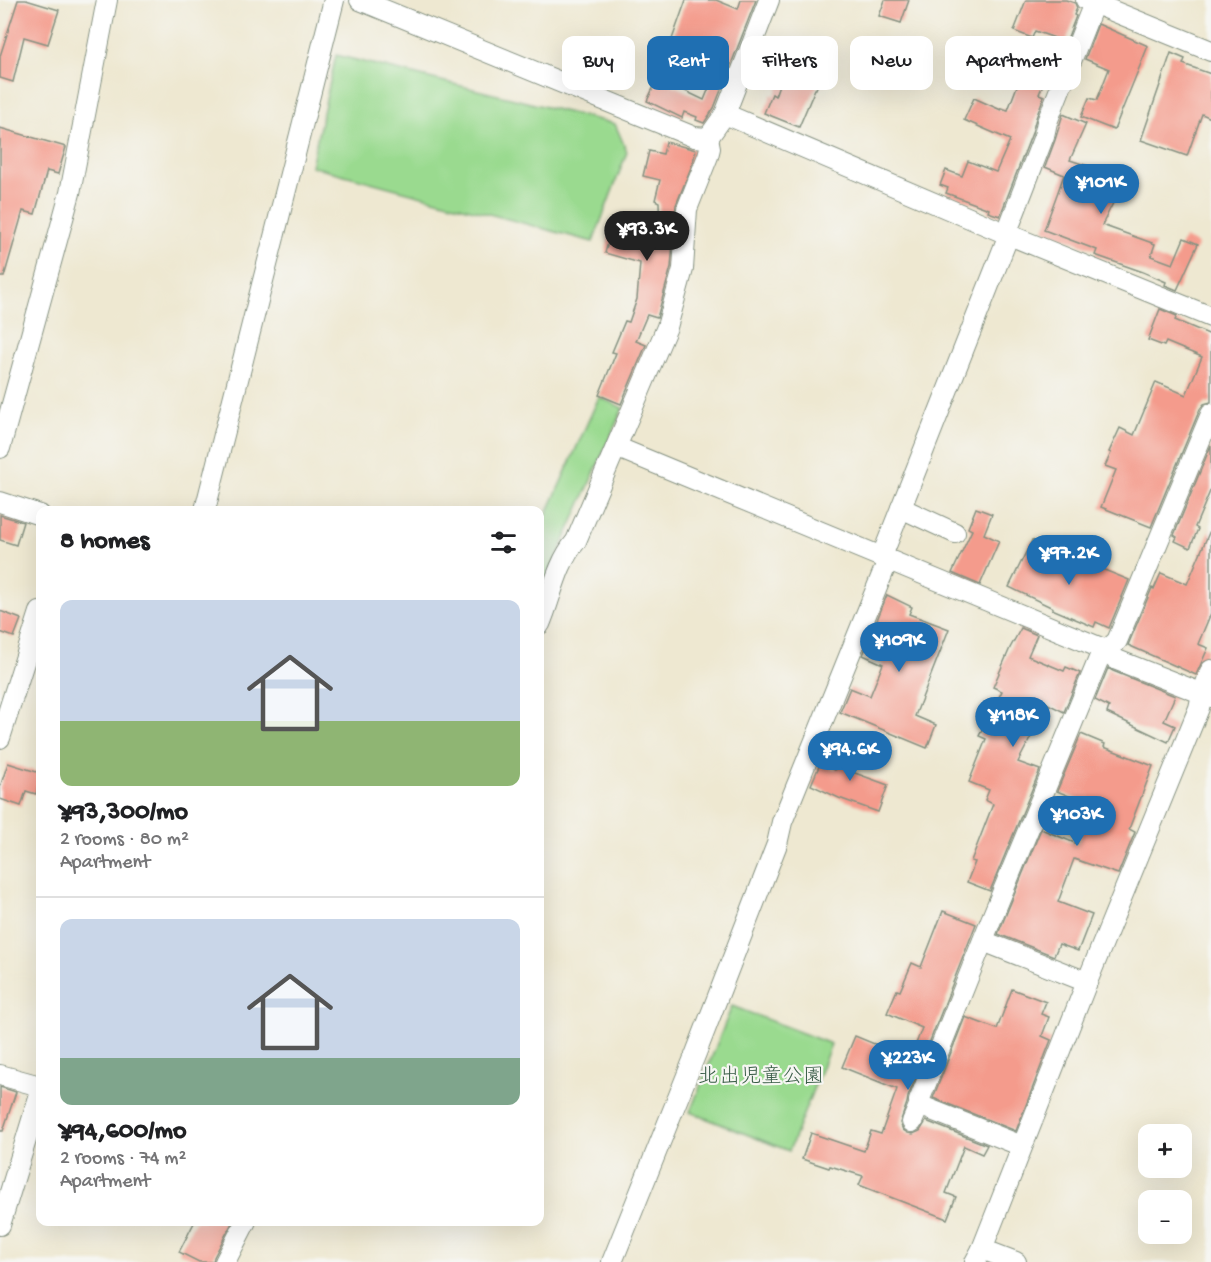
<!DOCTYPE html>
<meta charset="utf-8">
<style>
:root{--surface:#fff;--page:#f6f6f6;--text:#202124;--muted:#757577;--line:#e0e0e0;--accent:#1f6fb2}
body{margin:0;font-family:"Gochi Hand","Klee One",sans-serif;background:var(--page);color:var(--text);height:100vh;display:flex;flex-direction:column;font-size:22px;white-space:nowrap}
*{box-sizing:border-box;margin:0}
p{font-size:20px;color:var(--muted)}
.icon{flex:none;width:33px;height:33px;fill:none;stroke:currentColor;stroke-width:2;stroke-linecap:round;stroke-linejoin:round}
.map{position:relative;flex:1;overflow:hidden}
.side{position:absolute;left:36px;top:506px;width:508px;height:720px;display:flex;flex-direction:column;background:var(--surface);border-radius:12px;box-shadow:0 6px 24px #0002}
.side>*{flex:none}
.guide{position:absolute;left:562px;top:36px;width:558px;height:54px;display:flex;gap:12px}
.tools{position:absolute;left:1138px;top:1124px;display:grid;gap:12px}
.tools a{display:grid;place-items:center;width:54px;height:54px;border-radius:12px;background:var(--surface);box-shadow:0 6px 24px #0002;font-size:30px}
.price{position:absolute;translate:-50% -51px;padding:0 14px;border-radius:21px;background:var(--accent);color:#fff;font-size:20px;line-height:39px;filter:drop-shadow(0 2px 3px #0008)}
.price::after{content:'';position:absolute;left:50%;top:36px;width:18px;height:14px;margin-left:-9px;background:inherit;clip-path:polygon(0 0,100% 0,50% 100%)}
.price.selected{background:#222;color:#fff}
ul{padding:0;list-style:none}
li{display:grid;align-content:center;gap:12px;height:318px;padding:0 24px}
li+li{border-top:2px solid var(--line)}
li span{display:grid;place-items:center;height:186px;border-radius:12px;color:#555}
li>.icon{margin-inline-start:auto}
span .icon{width:108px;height:108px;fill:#fffc;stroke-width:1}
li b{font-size:26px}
h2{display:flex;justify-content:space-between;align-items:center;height:72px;padding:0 24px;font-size:26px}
.chip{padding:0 21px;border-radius:12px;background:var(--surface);box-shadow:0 6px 24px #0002;font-size:21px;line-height:54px}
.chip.selected{background:var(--accent);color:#fff}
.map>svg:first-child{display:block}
</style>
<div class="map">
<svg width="1211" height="1262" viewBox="0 0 1211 1262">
<rect width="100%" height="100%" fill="#f6f6f2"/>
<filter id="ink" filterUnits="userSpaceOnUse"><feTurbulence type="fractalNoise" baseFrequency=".0167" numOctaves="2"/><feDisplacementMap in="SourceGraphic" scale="12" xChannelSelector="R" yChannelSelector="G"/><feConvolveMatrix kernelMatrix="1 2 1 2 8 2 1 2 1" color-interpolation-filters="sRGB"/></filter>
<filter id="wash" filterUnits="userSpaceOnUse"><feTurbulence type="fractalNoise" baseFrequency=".008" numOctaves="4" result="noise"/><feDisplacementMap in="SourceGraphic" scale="24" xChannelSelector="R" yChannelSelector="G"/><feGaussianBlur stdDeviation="1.35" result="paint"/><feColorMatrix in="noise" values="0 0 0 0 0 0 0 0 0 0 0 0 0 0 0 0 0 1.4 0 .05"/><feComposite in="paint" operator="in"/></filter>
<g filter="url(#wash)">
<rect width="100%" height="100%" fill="#eee8d1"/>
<g fill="#9ada8f" stroke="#5c8c62" stroke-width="1.5">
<path d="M 336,55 L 615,124 L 627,152 L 593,242 L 311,166 Z"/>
<path d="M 599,397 L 623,408 L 540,595 L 540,529 Z"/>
<path d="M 732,1006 L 831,1044 L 789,1151 L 690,1112 Z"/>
</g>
<g id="blocks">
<g fill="#f49b8c">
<path d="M 18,0 L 26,0 L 59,10 L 48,44 L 24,37 L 13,82 L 0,78 L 0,56 Z"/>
<path d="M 686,0 L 716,0 L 738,9 L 741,0 L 756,0 L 714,108 L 704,123 L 696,120 L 697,117 L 684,112 L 682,118 L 647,101 L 658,78 L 704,100 L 721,59 L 671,42 Z"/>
<path d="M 885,0 L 909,0 L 901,23 L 879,16 Z"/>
<path d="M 1026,0 L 1066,0 L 1075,3 L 1077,8 L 1074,15 L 1076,16 L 1066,42 L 1035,31 L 1032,38 L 1014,31 Z"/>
<path d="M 1098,24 L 1148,46 L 1114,130 L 1081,117 L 1089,98 L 1097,100 L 1109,69 L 1085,59 Z"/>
<path d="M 1171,53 L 1185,59 L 1183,64 L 1211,74 L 1211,118 L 1202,114 L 1187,156 L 1141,140 Z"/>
<path d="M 800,56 L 825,65 L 816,89 L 815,89 L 799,127 L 764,113 L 772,94 L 775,96 L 788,59 L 798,62 Z"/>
<path d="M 1022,73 L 1044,82 L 1039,94 L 1044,96 L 1036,118 L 1032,133 L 1000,216 L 988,212 L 989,209 L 946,193 L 948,188 L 940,185 L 946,170 L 962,176 L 968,161 L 996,172 L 1010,140 L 964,120 L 974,98 L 1001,110 L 1001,108 L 1008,110 Z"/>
<path d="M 1063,114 L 1086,124 L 1070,160 L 1091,167 L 1086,180 L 1117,195 L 1102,225 L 1155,244 L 1151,256 L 1173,264 L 1184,238 L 1198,244 L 1177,290 L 1165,285 L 1166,282 L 1143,272 L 1095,255 L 1097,250 L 1044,230 L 1064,175 L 1045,167 L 1055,140 Z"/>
<path d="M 0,128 L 66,147 L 58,174 L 47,171 L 35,214 L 23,211 L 4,277 L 0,277 Z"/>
<path d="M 666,142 L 696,150 L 692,165 L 676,205 L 671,267 L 657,318 L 647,315 L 636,341 L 646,345 L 621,404 L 599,395 L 616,353 L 612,352 L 625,321 L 629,322 L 637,299 L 640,263 L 605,253 L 614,221 L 660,234 L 659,202 L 655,200 L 660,180 L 643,176 L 649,151 L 663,154 Z"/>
<path d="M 1160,309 L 1177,316 L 1175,320 L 1211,335 L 1211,402 L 1204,404 L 1200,409 L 1151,527 L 1101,507 L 1116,470 L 1105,466 L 1111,453 L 1109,452 L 1120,428 L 1134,435 L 1156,382 L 1186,395 L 1202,357 L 1166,342 L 1164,346 L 1148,340 Z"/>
<path d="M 1211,445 L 1211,489 L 1195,527 L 1198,529 L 1190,548 L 1175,541 L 1177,537 L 1174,535 Z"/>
<path d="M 976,508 L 992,514 L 984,534 L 999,541 L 980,585 L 952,573 L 972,530 L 968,528 Z"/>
<path d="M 0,515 L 23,522 L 16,545 L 0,540 Z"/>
<path d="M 1211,528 L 1211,613 L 1198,644 L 1208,648 L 1196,675 L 1128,645 L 1152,588 L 1154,589 L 1161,573 L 1187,584 Z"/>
<path d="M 1032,540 L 1057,552 L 1056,554 L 1086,566 L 1087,563 L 1129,580 L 1109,628 L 1096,622 L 1094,627 L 1052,609 L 1053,608 L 1009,587 Z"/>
<path d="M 887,595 L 912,607 L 909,614 L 949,629 L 915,716 L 936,725 L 927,748 L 840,712 L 850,688 L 870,696 L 883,664 L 863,655 Z"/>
<path d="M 0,611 L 21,619 L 14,637 L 0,632 Z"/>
<path d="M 1021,628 L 1037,635 L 1028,656 L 1064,671 L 1066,667 L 1080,673 L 1064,712 L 1046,703 L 1033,733 L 1018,762 L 1040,770 L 990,891 L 967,882 L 975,862 L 971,861 L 993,804 L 985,800 L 989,790 L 969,782 L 986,739 L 979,736 L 1002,691 L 993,687 L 1010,648 Z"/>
<path d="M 1108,668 L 1113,671 L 1175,696 L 1164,721 L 1175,726 L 1168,742 L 1107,713 L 1109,707 L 1095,700 Z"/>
<path d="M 1081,734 L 1105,744 L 1104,747 L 1153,766 L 1129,829 L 1135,832 L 1118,874 L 1074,859 L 1058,902 L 1092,915 L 1078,951 L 1059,944 L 1054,956 L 998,934 L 1041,829 L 1077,844 L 1091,805 L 1057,791 Z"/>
<path d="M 845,745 L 860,751 L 852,772 L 888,785 L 878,812 L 839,798 L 811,785 L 820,764 L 835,770 Z"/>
<path d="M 8,763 L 40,773 L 40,779 L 36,794 L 26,791 L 21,806 L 0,799 L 0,787 Z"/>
<path d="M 943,911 L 976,924 L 908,1097 L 907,1103 L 900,1123 L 903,1130 L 908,1133 L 913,1134 L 920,1131 L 926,1121 L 987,1145 L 982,1154 L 964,1146 L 946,1193 L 956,1197 L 947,1219 L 859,1185 L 863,1176 L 830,1166 L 829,1168 L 802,1159 L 811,1133 L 864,1151 L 871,1131 L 881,1134 L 897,1089 L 842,1067 L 855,1036 L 906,1057 L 906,1055 L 911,1057 L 922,1028 L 887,1013 L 897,990 L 900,991 L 912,963 L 921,967 Z"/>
<path d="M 1012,989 L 1046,1002 L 1041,1014 L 1049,1017 L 1042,1036 L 1051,1040 L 1016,1131 L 933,1098 L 965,1017 L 997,1029 Z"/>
<path d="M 0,1087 L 16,1092 L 3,1131 L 0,1131 Z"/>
<path d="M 195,1221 L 233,1221 L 214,1257 L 213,1262 L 199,1262 L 179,1252 Z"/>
</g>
</g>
</g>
<g filter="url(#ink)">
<use href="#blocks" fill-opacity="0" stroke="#869282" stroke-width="1.5"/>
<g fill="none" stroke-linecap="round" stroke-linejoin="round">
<g stroke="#869282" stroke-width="22">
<g id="street">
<path d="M 360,0 L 694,137 L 708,138"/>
<path d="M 1086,0 L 1211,51"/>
<path d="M 725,114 L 1007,234 L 1211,317"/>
<path d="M 708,138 L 725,114 L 769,0"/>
<path d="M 616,447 L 1106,650 L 1117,660 L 1211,697"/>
<path d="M 0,448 L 70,193 L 107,0"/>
<path d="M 0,502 L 40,515"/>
<path d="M 901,508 L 955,533"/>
<path d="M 205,510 L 334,0"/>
<path d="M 882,556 L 1006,242 L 1010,224 L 1044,136 L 1047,122 L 1094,3"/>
<path d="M 540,624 C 552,596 556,565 576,541 L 667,327 L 683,269 L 687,209 L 708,156 L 710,148 L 708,138"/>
<path d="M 0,738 L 40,612"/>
<path d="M 983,941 L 1087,982"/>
<path d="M 0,1075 L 40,1086"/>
<path d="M 912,1122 L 918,1108 L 921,1105"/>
<path d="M 1022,1146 L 924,1107 L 921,1105 L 919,1101 L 991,920 L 1100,656 L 1117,641 L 1211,414"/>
<path d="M 0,1225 L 40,1094"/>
<path d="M 982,1249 L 1016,1262"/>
<path d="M 225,1262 L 246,1221"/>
<path d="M 612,1262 L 696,1053 L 777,844 L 782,822 L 888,560"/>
<path d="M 975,1262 L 982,1249 L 1087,982 L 1199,708 L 1202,694 L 1211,670"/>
</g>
</g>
<use href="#street" stroke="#fff" stroke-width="20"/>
</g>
</g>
<g text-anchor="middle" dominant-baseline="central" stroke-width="4.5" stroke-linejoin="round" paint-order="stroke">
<g font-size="21" fill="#385c46" stroke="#f6f6f2">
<text x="761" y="1078">北出児童公園</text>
</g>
</g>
</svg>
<div class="tools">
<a>+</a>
<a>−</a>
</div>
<b class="price" style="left:1101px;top:215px">¥101K</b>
<b class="price selected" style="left:647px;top:262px">¥93.3K</b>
<b class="price" style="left:1069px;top:586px">¥97.2K</b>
<b class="price" style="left:899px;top:673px">¥109K</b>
<b class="price" style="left:1013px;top:748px">¥118K</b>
<b class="price" style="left:850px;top:782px">¥94.6K</b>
<b class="price" style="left:1077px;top:847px">¥103K</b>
<b class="price" style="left:908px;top:1091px">¥223K</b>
<div class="guide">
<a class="chip">Buy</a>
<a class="chip selected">Rent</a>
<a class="chip">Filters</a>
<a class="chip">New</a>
<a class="chip">Apartment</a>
</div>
<section class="side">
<h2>8 homes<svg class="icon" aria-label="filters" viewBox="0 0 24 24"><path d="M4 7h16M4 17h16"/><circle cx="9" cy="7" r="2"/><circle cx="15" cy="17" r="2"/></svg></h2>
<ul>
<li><span style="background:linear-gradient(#c9d6e8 65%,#8fb573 0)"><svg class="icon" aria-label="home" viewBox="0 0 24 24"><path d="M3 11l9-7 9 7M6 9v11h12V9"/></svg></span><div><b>¥93,300/mo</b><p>2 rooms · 80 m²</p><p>Apartment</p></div></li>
<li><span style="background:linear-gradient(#c9d6e8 75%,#7fa58c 0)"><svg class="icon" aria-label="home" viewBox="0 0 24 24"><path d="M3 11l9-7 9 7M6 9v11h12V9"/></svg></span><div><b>¥94,600/mo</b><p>2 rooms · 74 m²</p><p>Apartment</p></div></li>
</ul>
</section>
</div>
